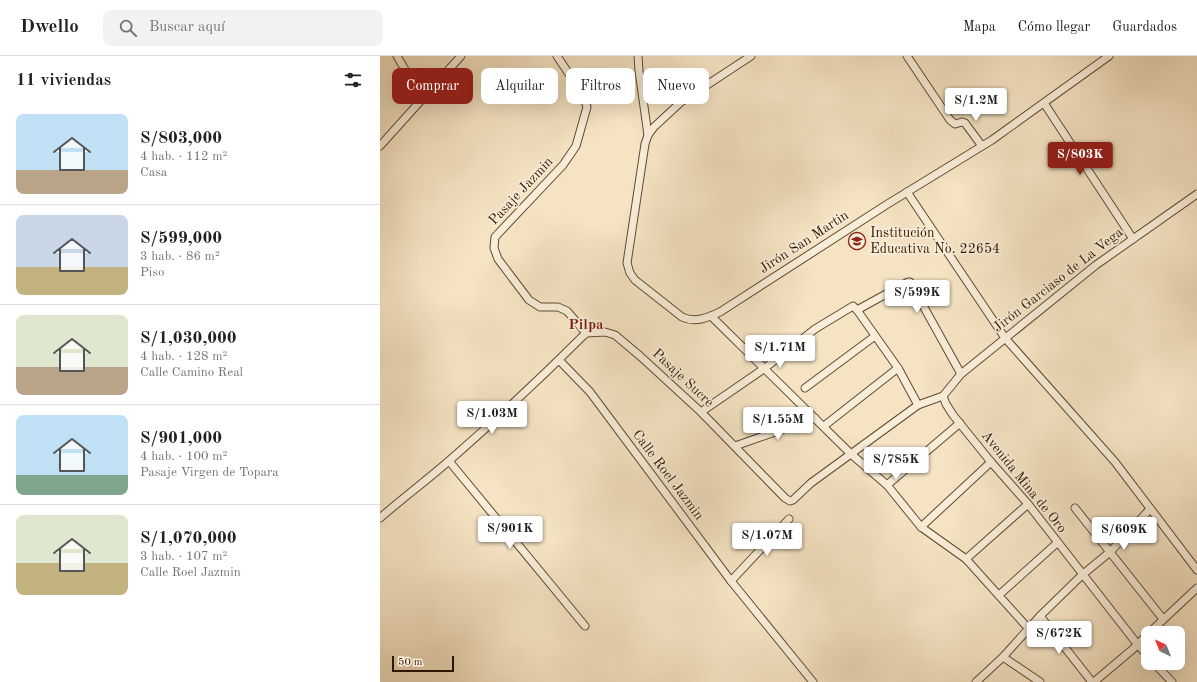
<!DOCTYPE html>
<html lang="es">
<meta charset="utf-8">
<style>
:root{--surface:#fff;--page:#f2f2f2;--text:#202124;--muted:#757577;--line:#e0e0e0;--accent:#8f2418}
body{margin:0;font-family:"Old Standard TT",serif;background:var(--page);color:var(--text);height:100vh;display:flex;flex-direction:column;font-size:15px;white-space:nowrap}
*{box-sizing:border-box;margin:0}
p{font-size:13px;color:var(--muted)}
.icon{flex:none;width:22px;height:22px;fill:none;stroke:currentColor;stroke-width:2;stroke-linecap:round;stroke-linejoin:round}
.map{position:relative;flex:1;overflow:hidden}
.drawer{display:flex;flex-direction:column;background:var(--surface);width:380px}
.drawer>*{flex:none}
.hud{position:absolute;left:12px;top:12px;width:380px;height:36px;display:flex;gap:8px}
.needle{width:26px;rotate:317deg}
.buttons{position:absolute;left:761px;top:570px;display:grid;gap:8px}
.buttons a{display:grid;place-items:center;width:44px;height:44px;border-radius:8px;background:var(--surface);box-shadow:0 4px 16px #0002;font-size:20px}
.scale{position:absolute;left:12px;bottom:10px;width:62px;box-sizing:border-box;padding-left:4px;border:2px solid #2e1700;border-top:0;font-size:11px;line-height:14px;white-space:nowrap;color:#2e1700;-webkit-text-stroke:3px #f8edd8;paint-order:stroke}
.price{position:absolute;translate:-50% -34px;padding:0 9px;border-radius:4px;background:#fff;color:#222;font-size:13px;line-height:26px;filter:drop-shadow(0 1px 2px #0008)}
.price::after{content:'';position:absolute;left:50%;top:24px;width:12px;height:9px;margin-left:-6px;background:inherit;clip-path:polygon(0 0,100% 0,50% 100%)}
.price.current{background:var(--accent);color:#fff}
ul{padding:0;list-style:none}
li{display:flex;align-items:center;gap:12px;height:100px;padding:0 16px}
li+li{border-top:1px solid var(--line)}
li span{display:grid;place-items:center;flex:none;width:112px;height:80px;border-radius:8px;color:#555}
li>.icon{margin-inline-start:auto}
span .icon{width:48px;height:48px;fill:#fffc;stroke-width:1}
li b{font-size:17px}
h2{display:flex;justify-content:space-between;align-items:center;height:48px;padding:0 16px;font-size:17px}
.pill{padding:0 14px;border-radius:8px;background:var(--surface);box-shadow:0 4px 16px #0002;font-size:14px;line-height:36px}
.pill.current{background:var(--accent);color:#fff}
header{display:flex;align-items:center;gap:24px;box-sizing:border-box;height:56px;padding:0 20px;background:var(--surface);border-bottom:1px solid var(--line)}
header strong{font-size:19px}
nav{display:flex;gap:22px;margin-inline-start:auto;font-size:14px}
.search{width:280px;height:36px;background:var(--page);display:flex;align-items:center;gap:10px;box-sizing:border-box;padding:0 14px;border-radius:8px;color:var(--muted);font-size:15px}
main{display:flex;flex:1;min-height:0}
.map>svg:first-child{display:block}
</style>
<header>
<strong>Dwello</strong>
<div class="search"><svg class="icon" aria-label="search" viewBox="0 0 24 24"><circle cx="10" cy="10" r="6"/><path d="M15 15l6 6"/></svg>Buscar aquí</div>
<nav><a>Mapa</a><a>Cómo llegar</a><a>Guardados</a></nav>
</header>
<main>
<section class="drawer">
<h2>11 viviendas<svg class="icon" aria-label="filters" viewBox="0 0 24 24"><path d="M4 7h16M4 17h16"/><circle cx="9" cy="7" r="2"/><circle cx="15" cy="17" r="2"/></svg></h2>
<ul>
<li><span style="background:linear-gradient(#bfe0f5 70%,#b9a48a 0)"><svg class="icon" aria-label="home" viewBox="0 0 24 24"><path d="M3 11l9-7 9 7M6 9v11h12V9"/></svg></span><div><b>S/803,000</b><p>4 hab. · 112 m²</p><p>Casa</p></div></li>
<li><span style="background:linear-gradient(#c9d6e8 65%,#c2b280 0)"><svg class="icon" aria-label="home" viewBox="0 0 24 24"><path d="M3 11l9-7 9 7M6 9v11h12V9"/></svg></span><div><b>S/599,000</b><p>3 hab. · 86 m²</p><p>Piso</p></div></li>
<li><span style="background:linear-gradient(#dfe7d0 65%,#b9a48a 0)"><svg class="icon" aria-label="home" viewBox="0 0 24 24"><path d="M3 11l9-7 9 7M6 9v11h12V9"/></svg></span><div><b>S/1,030,000</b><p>4 hab. · 128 m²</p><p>Calle Camino Real</p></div></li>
<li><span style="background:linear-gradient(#bfe0f5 75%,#7fa58c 0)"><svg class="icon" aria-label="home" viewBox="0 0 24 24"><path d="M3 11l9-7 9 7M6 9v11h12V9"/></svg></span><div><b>S/901,000</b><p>4 hab. · 100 m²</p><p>Pasaje Virgen de Topara</p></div></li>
<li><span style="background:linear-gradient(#dfe7d0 60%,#c2b280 0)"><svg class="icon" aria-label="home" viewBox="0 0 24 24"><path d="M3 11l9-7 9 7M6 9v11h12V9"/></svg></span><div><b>S/1,070,000</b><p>3 hab. · 107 m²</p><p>Calle Roel Jazmin</p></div></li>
</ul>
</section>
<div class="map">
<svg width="817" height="626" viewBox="0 0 817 626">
<rect width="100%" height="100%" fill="#f5e3c3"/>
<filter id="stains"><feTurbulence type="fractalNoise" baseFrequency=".005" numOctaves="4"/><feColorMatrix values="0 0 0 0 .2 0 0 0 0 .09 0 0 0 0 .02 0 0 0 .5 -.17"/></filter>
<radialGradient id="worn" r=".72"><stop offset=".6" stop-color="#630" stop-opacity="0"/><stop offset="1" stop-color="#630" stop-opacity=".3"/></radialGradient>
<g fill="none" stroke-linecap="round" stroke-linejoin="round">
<g stroke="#604a31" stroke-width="9">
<g id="street">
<path d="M 17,0 L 42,43"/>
<path d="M 177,0 L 203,39 L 207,51 L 196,90 L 183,109 L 115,181 L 114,192 L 118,203 L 149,244 L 160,251 L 178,251 L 187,255 L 206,277"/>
<path d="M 258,0 L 259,15 L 268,79"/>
<path d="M 371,0 L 301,46 L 274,71 L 268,79 L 265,88 L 247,207 L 250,217 L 255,224 L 302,261 C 315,267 327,262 340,256 L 506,149 L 612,84 L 729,0"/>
<path d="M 527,0 L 570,64 L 575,68 L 582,66 L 585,67 L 602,90"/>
<path d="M 664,47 L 753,183"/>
<path d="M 0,90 L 81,0"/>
<path d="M 527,136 L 625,282 L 735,406 L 817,514"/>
<path d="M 477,254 L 528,226 L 530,226 L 581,318"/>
<path d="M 331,260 L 471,398 L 507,429 L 541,471 L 586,503 L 648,572"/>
<path d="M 206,277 L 225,276 L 235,279 L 260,300 L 321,356 L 405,442 L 410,445 L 413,444 L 431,427 L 538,349 L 563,340"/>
<path d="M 179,304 L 210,336 L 351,525 L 433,626"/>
<path d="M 425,332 L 495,280"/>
<path d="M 563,340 L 566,348 L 573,359 L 611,406 L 648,448 L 758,589 L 768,600"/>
<path d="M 563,340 L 581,318 L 716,209 L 817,138"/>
<path d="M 321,356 L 385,312 L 435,273 L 473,250 L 477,254 L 518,312 L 538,349"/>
<path d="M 444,370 L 518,312"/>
<path d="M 355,390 L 435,362"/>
<path d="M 69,405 L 205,570"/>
<path d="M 507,429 L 580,367"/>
<path d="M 695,452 L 783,563"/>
<path d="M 0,462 C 23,442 47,424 70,404 C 117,363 162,321 206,277"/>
<path d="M 541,471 L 611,406"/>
<path d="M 586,503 L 648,448"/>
<path d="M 351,525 L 409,463"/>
<path d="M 619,539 L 677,487"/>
<path d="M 660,560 L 712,626"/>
<path d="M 769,577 L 817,532"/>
<path d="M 623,601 L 660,626"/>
<path d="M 774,607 L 792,626"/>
<path d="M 596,626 L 623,601 L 660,560 L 702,519 L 730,496 L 770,453"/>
<path d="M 714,626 L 753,593 L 768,578"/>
</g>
</g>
<use href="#street" stroke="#f8edd8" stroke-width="7"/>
</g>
<defs>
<g id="school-ring" transform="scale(0.9)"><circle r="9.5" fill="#f8edd8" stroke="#8f2418" stroke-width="1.5"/><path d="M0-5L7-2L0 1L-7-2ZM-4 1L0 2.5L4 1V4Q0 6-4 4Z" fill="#8f2418"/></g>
</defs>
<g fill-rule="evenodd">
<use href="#school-ring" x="477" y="185"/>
</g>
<g text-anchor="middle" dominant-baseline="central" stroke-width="3.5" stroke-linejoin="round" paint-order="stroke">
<g font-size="14" fill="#2e1700" stroke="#f8edd8">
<text transform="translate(141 135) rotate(-47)">Pasaje Jazmin</text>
<text transform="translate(424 186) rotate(-33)">Jirón San Martin</text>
<text transform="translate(678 224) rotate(-38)">Jirón Garciaso de La Vega</text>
<text transform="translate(303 322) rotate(43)">Pasaje Sucre</text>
<text transform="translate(288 419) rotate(53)">Calle Roel Jazmin</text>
<text transform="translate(644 426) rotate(51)">Avenida Mina de Oro</text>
</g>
<g font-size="14" fill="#2e1700" stroke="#f8edd8" text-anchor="start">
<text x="490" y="177">Institución<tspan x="490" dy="16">Educativa No. 22654</tspan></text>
</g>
<g font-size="15" font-weight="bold" fill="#7a1f14" stroke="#f8edd8">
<text x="206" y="269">Pilpa</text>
</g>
</g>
<rect width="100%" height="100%" filter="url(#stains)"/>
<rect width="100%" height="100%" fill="url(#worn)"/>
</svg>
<div class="buttons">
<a><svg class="needle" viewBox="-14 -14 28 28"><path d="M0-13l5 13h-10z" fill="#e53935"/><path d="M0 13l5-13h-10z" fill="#757577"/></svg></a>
</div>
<div class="scale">50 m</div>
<b class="price" style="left:596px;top:66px">S/1.2M</b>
<b class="price current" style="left:700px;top:120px">S/803K</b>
<b class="price" style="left:537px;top:258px">S/599K</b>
<b class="price" style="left:400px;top:313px">S/1.71M</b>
<b class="price" style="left:112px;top:379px">S/1.03M</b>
<b class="price" style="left:398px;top:385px">S/1.55M</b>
<b class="price" style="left:516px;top:425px">S/785K</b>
<b class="price" style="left:130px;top:494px">S/901K</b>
<b class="price" style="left:744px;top:495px">S/609K</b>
<b class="price" style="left:387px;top:501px">S/1.07M</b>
<b class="price" style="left:679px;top:599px">S/672K</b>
<div class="hud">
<a class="pill current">Comprar</a>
<a class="pill">Alquilar</a>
<a class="pill">Filtros</a>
<a class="pill">Nuevo</a>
</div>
</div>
</main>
